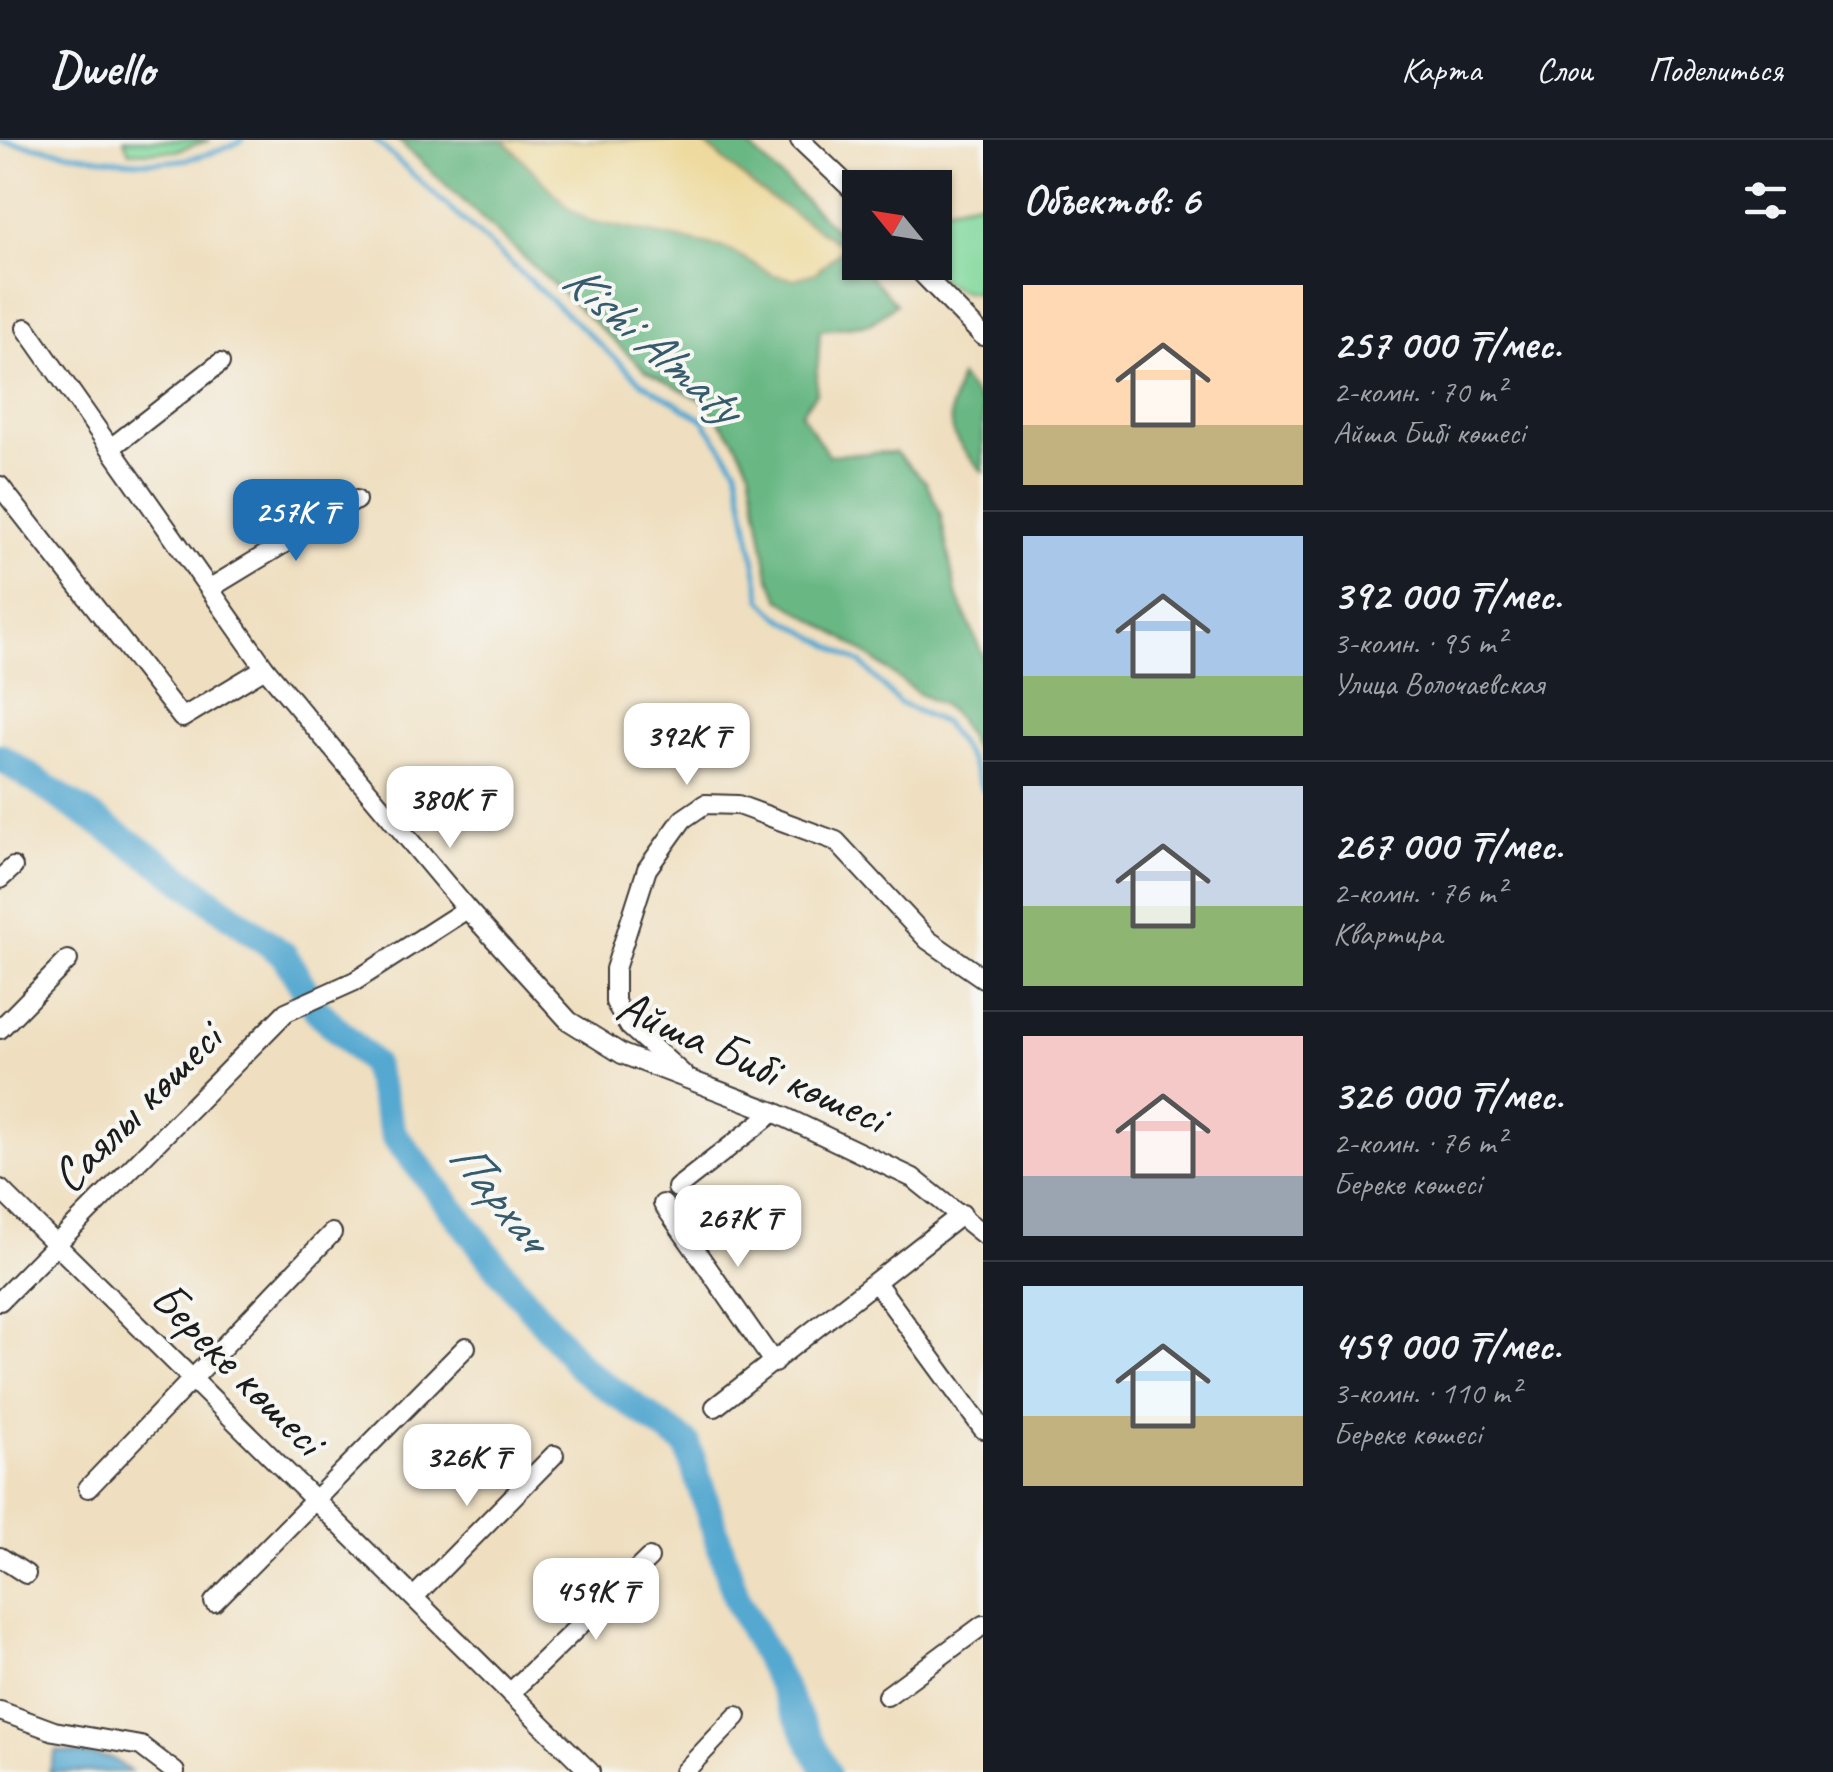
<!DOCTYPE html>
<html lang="ru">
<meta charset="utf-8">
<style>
:root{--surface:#171b24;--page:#20242c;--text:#f1f3f6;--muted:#9ea1a6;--line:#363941;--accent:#1f6fb2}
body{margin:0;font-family:Caveat,sans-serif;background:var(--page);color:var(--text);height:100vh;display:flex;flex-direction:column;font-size:38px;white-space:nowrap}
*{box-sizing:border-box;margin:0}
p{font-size:32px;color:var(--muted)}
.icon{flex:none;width:55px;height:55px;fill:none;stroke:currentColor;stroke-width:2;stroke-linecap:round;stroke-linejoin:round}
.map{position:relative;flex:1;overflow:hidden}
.details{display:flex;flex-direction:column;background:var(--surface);width:850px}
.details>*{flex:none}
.needle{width:65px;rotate:300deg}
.buttons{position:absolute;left:842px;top:30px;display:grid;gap:20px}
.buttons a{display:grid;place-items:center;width:110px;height:110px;border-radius:0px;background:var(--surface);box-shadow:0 2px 8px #0004;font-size:50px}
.price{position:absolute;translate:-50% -85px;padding:0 22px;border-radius:20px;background:#fff;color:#222;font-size:32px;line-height:65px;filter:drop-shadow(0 2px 5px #0008)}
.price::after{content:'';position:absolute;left:50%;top:60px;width:30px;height:22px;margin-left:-15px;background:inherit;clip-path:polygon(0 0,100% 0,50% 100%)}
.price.active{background:var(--accent);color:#fff}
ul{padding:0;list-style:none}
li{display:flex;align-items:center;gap:30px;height:250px;padding:0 40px}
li+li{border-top:2px solid var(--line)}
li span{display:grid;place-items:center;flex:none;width:280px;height:200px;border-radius:0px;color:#555}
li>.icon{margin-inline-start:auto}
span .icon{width:120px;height:120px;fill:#fffc;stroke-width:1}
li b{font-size:42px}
h2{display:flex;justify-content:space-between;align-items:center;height:120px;padding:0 40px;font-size:42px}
header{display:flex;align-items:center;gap:60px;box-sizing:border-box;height:140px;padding:0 50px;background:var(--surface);border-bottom:2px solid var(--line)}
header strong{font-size:48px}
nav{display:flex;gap:55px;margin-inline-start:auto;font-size:35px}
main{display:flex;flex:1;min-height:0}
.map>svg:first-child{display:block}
</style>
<header>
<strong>Dwello</strong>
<nav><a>Карта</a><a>Слои</a><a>Поделиться</a></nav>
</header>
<main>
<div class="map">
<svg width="983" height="1632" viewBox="0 0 983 1632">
<rect width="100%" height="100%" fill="#f6f6f2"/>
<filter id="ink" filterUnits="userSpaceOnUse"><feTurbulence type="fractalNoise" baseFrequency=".01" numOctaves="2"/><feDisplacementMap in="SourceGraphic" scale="20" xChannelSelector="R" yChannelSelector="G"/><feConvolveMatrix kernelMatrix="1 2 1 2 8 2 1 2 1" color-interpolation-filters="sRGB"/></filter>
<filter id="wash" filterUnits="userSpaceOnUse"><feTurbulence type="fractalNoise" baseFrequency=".0048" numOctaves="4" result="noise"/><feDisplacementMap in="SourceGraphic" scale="40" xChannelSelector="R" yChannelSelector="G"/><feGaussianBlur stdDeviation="2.25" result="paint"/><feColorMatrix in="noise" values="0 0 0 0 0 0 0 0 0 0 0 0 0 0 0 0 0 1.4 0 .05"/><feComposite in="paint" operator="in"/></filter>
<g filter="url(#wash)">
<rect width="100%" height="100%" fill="#efdfc0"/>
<g fill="#82d89c" stroke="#4f7a5c" stroke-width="2.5">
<path d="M 124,0 L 210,0 L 175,11 L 129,12 Z"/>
<path d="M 983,60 L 983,150 C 960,159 939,138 923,123 L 935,122 L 935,70 Z"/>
</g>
<g fill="#69b884" stroke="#426a50" stroke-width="2.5">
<path d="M 398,0 L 504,0 L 572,70 L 590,81 L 726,108 L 774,135 L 815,133 L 844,107 L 758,50 L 700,0 L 743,0 L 839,93 L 844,107 L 896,164 L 870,184 L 820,190 L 816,253 L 801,273 L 828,315 L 895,312 L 926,342 L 940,372 L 956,453 L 983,516 L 983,625 L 957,578 L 943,565 L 919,554 L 857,507 L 780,459 L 769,436 L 750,329 L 734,299 L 703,261 L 646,231 Z"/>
<path d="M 960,237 L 983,266 L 983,332 C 949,295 943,286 960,237 Z"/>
</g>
<path fill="#eeda9e" stroke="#857b5d" stroke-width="2.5" d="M 504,0 L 700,0 L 758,50 L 844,107 L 815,133 L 794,139 L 774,135 L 726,108 L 590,81 L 572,71 Z"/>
<path fill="#54a8d0" stroke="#386276" stroke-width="2.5" d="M 56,1611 L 112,1618 L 131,1632 L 49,1632 Z"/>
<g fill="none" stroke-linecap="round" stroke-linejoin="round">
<g stroke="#54a8d0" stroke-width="5">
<path d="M 375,0 L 641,242 L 702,279 L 737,328 L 762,460 L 778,476 L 861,523 L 899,563 L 944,583 L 970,620 L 983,650"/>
<path d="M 0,1 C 85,12 161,43 243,0"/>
</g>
<path stroke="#54a8d0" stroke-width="28" d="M 0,617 L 160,723 L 284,815 L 317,870 L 372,923 L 394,995 L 500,1130 L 581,1228 L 687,1304 L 738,1462 L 826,1632"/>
</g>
</g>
<g filter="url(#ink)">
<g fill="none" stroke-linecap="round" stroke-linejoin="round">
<g stroke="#3c3935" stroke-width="22">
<g id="minor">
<path d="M 800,0 L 860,57"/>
<path d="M 911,122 L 983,196"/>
<path d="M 26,188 L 265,528 L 467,769 L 569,881 L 622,914 L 774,972 L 913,1038 L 983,1094"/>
<path d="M 112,307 L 220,223"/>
<path d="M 0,346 L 182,578 L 265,528"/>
<path d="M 212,447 L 356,360"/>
<path d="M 0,739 L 13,727"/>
<path d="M 0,889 L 68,820"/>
<path d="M 686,937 L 629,886 L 615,862 L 615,829 L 647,729 L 683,679 L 705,664 L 738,665 L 836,701 L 928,800 L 983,838"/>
<path d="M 677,1048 L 774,972"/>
<path d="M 0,1049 L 590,1632"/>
<path d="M 663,1064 L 774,1223"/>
<path d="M 877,1144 L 983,1289"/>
<path d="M 0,1161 L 286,872 L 355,841 L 467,769"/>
<path d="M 715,1267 L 962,1074"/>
<path d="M 88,1348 L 332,1093"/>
<path d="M 0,1417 L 26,1434"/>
<path d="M 414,1457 L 554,1315"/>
<path d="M 214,1462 L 466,1207"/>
<path d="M 510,1553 L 649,1418"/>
<path d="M 887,1556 L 983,1485"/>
<path d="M 0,1571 L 54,1591 L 141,1606 L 175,1632"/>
<path d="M 684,1632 L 737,1576"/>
</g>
</g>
<use href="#minor" stroke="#fff" stroke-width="18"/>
</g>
</g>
<g text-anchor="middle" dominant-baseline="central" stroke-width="8" stroke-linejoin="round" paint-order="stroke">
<g font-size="48" fill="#1c1c1c" stroke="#f6f6f2">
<text transform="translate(752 921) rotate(24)">Айша Бибі көшесі</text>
<text transform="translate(136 967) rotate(-45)">Саялы көшесі</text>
<text transform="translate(238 1228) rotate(45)">Береке көшесі</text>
</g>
<g font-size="50" font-style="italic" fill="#355b6d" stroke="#f6f6f2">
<text transform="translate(652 202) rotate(41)">Kіshі Almaty</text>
<text transform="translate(499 1055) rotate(51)">Пархач</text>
</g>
</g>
</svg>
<div class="buttons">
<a><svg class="needle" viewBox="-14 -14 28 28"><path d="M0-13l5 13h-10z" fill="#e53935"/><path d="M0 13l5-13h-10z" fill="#9ea1a6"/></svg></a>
</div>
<b class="price active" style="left:296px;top:424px">257K ₸</b>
<b class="price" style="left:687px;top:648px">392K ₸</b>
<b class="price" style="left:450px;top:711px">380K ₸</b>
<b class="price" style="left:738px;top:1130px">267K ₸</b>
<b class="price" style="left:467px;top:1369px">326K ₸</b>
<b class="price" style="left:596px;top:1503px">459K ₸</b>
</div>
<section class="details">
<h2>Объектов: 6<svg class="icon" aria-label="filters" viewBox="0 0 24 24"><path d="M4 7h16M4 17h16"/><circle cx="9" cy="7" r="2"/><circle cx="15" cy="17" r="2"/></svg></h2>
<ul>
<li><span style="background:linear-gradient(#ffd9b3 70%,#c2b280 0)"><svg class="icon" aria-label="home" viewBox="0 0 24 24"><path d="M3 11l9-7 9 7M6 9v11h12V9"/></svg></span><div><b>257 000 ₸/мес.</b><p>2-комн. · 70 m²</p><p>Айша Бибі көшесі</p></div></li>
<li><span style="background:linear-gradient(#a9c7e8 70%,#8fb573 0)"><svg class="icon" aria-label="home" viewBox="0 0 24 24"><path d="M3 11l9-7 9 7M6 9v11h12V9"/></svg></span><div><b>392 000 ₸/мес.</b><p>3-комн. · 95 m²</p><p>Улица Волочаевская</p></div></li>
<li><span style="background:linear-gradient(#c9d6e8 60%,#8fb573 0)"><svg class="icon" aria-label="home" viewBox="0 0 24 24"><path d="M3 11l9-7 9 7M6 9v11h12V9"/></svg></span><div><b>267 000 ₸/мес.</b><p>2-комн. · 76 m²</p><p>Квартира</p></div></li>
<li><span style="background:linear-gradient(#f6c9c9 70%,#9aa5b1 0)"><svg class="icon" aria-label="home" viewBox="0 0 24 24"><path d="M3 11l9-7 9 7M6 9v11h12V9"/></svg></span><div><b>326 000 ₸/мес.</b><p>2-комн. · 76 m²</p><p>Береке көшесі</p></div></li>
<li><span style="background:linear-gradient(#bfe0f5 65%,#c2b280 0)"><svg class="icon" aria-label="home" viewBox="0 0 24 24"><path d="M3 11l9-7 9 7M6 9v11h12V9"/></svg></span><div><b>459 000 ₸/мес.</b><p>3-комн. · 110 m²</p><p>Береке көшесі</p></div></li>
</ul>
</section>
</main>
